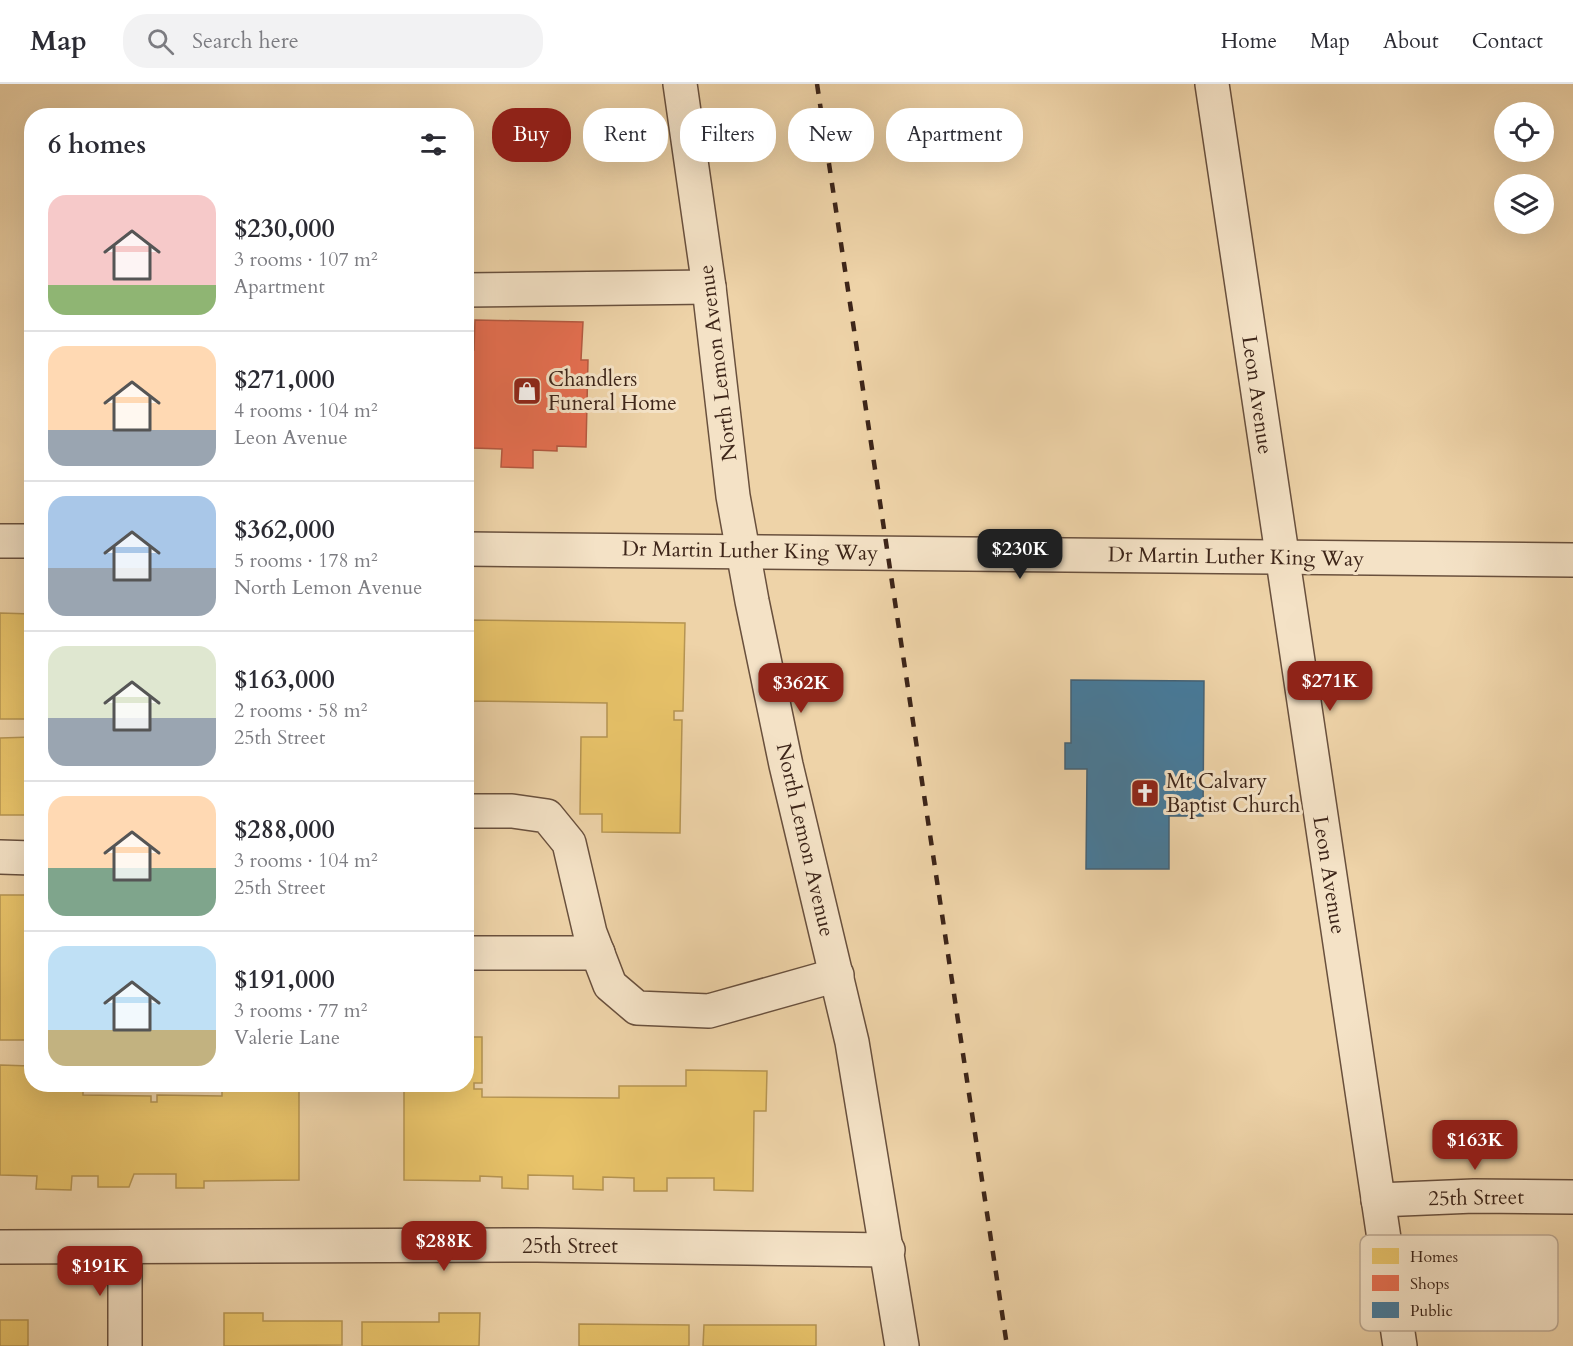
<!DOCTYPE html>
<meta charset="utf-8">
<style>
:root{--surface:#fff;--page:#f2f2f3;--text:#2b2b33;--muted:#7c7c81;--line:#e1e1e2;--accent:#8f2418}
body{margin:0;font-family:Cardo,serif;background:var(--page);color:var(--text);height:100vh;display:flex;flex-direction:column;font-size:22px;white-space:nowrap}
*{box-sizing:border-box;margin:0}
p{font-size:20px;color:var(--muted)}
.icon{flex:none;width:33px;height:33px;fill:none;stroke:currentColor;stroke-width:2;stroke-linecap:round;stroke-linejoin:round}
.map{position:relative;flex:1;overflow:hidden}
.sheet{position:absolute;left:24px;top:24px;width:450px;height:984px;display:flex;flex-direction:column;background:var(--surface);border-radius:24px;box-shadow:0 6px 24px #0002}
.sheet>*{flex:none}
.banner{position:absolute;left:492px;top:24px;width:570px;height:54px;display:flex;gap:12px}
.controls{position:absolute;left:1494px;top:18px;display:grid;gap:12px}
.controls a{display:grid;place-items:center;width:60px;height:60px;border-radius:50%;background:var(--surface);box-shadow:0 6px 24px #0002;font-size:30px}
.price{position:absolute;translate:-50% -51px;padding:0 14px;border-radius:12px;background:var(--accent);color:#fff;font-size:20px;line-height:39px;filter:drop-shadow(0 2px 3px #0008)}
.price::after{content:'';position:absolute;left:50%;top:36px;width:18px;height:14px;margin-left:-9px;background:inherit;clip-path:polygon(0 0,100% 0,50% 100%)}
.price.active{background:#222;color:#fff}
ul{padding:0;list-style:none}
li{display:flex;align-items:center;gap:18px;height:150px;padding:0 24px}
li+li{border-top:2px solid var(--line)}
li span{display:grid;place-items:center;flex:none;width:168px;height:120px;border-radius:18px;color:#555}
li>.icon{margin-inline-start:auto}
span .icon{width:72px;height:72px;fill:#fffc;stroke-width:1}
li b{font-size:26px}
h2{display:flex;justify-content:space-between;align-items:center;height:72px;padding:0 24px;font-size:26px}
.pill{padding:0 21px;border-radius:24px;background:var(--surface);box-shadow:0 6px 24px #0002;font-size:21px;line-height:54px}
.pill.active{background:var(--accent);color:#fff}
header{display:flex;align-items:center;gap:36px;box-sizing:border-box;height:84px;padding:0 30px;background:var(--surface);border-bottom:2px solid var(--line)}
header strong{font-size:28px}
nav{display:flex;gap:33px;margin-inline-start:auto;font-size:21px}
.search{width:420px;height:54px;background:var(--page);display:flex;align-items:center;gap:15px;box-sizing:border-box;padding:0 21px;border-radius:24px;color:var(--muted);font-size:22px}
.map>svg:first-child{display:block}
</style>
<header>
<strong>Map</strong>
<div class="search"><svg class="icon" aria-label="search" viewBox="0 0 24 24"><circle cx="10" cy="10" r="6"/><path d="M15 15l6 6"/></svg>Search here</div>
<nav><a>Home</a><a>Map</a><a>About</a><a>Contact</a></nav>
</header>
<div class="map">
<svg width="1573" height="1262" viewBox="0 0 1573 1262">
<rect width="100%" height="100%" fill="#eed3a8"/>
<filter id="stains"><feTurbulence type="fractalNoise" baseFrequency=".00333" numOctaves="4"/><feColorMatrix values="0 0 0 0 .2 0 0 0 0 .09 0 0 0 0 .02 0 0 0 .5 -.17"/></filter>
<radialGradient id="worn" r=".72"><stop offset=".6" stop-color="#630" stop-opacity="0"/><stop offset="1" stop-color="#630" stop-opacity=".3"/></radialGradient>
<g fill="#e9c46a" stroke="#b59452" stroke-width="1.5">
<path d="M 0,529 L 32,530 L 32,635 L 0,635 Z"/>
<path d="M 466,536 L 685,539 L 683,627 L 674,627 L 674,636 L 682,636 L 680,749 L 602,748 L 602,730 L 580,730 L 581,653 L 607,653 L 607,619 L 466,617 Z"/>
<path d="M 32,653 L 32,731 L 0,731 L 0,654 Z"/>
<path d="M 0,811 L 28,811 L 29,956 L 0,956 Z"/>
<path d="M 466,953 L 482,953 L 482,999 L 474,999 L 474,1005 L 482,1005 L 482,1013 L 619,1014 L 619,1002 L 686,1002 L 686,986 L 767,987 L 766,1027 L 754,1027 L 753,1107 L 714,1106 L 714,1094 L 667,1094 L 667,1107 L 634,1107 L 634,1094 L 603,1093 L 603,1106 L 573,1105 L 573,1092 L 528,1091 L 528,1105 L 502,1104 L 502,1093 L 480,1092 L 480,1097 L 404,1096 L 404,1000 L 466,1000 Z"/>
<path d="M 0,981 L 30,982 L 32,1000 L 83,1000 L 83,1011 L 151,1012 L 151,1018 L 157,1018 L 157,1011 L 222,1012 L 222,1006 L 229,1006 L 230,1000 L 299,1000 L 299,1096 L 204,1097 L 204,1104 L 176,1104 L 176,1090 L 134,1090 L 129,1103 L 98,1103 L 98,1092 L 72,1092 L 71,1106 L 36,1105 L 37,1092 L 0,1091 Z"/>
<path d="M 224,1229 L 263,1229 L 263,1237 L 342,1237 L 342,1261 L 224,1262 Z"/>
<path d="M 439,1229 L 480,1229 L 479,1262 L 362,1262 L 362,1238 L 439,1238 Z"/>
<rect x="0" y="1236" width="28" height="26"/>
<path d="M 579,1240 L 689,1241 L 689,1262 L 579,1262 Z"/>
<path d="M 704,1241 L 816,1241 L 816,1262 L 703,1262 Z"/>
</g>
<path fill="#e76f51" stroke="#b45940" stroke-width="1.5" d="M 475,236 L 583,238 L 581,276 L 588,276 L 586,363 L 557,362 L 557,367 L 533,366 L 533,384 L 501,383 L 502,365 L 473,364 L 473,338 L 466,338 L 466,265 L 474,266 Z"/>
<path fill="#457b9d" stroke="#436175" stroke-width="1.5" d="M 1071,596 L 1204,597 L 1203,732 L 1169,732 L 1169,785 L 1086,785 L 1087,685 L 1065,685 L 1065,659 L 1071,659 Z"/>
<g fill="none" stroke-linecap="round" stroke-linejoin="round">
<g stroke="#69503d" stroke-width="36">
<g id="minor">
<path d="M 680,0 L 709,203 L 733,412 L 752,517 L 786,681 L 852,958 L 902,1262"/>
<path d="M 1212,0 L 1400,1262"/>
<path d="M 466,206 L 709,203"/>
<path d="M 0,457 L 32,457"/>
<path d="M 466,465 L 1573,476"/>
<path d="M 466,727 L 512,727 L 547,732 L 569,759 L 590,849 L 610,901 L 637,924 L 709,927 L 837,891"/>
<path d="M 0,773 L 32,774"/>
<path d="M 466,869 L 598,869"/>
<path d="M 1378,1116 L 1474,1112 L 1573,1113"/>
<path d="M 0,1163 L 537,1161 L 888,1166"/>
<path d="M 125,1262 L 125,1163"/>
</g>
</g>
<use href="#minor" stroke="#f4e2c6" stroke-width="33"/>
<path stroke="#3d2519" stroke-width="4.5" stroke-dasharray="10 10" stroke-linecap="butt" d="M 817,0 L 1007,1262"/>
</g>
<defs>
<g id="shop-square" transform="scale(1.5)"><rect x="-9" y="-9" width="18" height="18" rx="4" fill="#8f2418" stroke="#f4e2c6"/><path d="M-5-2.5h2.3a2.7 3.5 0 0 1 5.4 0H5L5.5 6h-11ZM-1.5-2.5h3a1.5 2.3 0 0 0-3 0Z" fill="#fff"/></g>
<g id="church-square" transform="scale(1.5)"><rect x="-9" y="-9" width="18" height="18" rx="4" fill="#8f2418" stroke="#f4e2c6"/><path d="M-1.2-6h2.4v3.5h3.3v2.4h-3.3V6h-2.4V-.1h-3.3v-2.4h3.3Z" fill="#fff"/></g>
</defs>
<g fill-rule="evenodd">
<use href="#shop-square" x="527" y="307"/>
<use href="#church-square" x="1145" y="709"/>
</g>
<g text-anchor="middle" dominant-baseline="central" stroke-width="6" stroke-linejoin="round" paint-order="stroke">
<g font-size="21" fill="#3d2519" stroke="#f4e2c6">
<text transform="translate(718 279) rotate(-97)">North Lemon Avenue</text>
<text transform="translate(1257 311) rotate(82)">Leon Avenue</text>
<text transform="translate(750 467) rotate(1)">Dr Martin Luther King Way</text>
<text transform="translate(1236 473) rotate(1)">Dr Martin Luther King Way</text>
<text transform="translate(805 756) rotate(77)">North Lemon Avenue</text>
<text transform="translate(1329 791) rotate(81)">Leon Avenue</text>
<text transform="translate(1476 1114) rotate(-1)">25th Street</text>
<text x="570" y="1162">25th Street</text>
</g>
<g font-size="21" fill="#3d2519" stroke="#f4e2c6" text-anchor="start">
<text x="548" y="295">Chandlers<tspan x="548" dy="24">Funeral Home</tspan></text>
<text x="1166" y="697">Mt Calvary<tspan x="1166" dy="24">Baptist Church</tspan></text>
</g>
</g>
<rect x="1360" y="1151" width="198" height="96" rx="9" fill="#f4e2c6" stroke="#bda992" stroke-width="1.5"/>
<rect x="1372" y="1164" width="27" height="16" fill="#e9c46a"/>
<rect x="1372" y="1191" width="27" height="16" fill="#e76f51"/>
<rect x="1372" y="1218" width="27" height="16" fill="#457b9d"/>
<g font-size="16" fill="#3d2519">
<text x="1410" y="1178">Homes</text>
<text x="1410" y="1205">Shops</text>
<text x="1410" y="1232">Public</text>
</g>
<rect width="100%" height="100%" filter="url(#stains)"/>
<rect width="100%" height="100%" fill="url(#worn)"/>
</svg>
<div class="controls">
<a><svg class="icon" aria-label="locate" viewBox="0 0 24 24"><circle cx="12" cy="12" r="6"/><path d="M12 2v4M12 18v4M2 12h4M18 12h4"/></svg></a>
<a><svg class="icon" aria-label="layers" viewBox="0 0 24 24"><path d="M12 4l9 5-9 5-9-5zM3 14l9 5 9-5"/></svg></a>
</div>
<b class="price active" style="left:1020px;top:496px">$230K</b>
<b class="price" style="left:1330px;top:628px">$271K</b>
<b class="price" style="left:801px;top:630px">$362K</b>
<b class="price" style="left:1475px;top:1087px">$163K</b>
<b class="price" style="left:444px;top:1188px">$288K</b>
<b class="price" style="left:100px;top:1213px">$191K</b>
<div class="banner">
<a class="pill active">Buy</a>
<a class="pill">Rent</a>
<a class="pill">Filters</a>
<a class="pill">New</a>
<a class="pill">Apartment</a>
</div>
<section class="sheet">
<h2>6 homes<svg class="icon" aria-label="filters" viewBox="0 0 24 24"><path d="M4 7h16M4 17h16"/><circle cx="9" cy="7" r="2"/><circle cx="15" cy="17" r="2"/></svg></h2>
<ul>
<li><span style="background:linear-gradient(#f6c9c9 75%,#8fb573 0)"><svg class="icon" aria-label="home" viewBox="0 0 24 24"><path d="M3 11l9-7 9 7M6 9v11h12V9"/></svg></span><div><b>$230,000</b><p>3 rooms · 107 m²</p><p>Apartment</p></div></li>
<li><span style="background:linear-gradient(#ffd9b3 70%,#9aa5b1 0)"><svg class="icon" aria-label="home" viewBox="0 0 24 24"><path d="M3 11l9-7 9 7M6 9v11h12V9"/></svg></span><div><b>$271,000</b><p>4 rooms · 104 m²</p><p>Leon Avenue</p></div></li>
<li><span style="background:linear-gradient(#a9c7e8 60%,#9aa5b1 0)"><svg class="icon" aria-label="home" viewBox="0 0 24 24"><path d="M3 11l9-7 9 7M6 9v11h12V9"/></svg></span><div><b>$362,000</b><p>5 rooms · 178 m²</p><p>North Lemon Avenue</p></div></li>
<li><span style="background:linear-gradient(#dfe7d0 60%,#9aa5b1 0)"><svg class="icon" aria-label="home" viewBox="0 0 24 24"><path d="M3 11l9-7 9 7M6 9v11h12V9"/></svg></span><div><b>$163,000</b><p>2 rooms · 58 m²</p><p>25th Street</p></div></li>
<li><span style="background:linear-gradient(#ffd9b3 60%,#7fa58c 0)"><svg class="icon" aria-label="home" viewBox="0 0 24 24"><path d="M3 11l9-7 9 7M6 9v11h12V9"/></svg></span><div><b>$288,000</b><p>3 rooms · 104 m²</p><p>25th Street</p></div></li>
<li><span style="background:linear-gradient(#bfe0f5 70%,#c2b280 0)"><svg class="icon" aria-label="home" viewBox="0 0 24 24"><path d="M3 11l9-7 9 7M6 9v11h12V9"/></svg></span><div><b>$191,000</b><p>3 rooms · 77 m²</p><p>Valerie Lane</p></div></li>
</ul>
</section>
</div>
